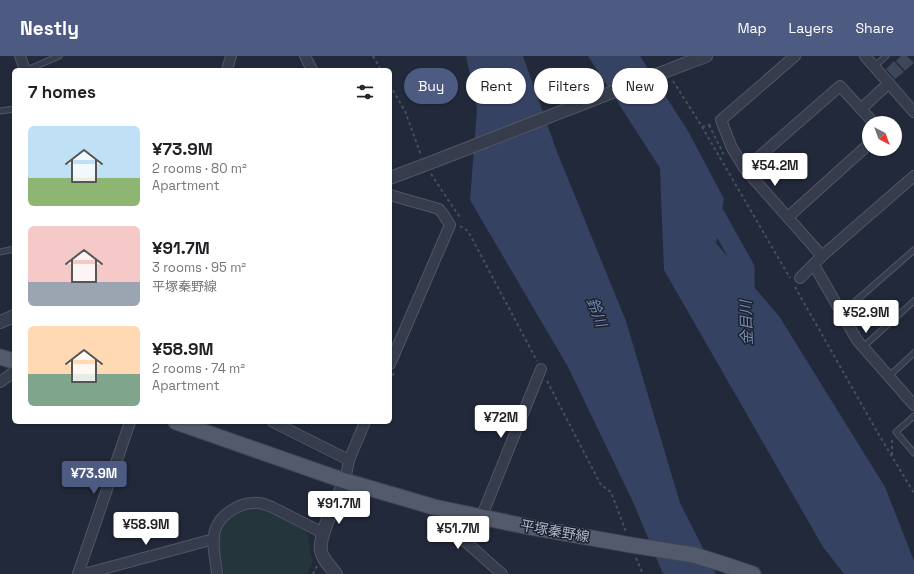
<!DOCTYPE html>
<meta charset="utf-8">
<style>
:root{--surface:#fff;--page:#f2f2f2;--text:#202124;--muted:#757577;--accent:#4d5b83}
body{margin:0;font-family:"Space Grotesk","Noto Sans JP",sans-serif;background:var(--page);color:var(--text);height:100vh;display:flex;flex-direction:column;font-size:15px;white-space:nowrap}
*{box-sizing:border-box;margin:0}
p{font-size:13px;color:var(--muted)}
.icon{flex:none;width:22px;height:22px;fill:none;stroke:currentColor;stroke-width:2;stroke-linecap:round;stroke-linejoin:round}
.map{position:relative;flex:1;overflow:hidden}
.drawer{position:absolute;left:12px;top:12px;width:380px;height:356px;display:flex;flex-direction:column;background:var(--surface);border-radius:6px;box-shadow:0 1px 3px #0004}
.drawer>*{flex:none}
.hud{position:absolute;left:404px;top:12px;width:380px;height:36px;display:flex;gap:8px}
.needle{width:26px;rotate:139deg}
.controls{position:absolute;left:862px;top:60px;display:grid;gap:8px}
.controls a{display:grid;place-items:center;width:40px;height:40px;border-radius:50%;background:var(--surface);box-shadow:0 1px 3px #0004;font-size:20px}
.price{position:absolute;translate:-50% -34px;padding:0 9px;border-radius:4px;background:#fff;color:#222;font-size:13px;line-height:26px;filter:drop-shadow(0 1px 2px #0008)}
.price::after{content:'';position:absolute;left:50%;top:24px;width:12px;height:9px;margin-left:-6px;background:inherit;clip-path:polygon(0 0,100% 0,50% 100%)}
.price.selected{background:var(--accent);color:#fff}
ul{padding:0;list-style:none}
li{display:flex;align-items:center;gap:12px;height:100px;padding:0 16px}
li span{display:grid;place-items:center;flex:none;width:112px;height:80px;border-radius:6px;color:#555}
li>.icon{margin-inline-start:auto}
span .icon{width:48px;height:48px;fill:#fffc;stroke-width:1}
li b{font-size:17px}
h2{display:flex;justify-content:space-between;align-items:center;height:48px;padding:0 16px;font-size:17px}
.pill{padding:0 14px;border-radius:18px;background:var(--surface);box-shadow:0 1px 3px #0004;font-size:14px;line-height:36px}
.pill.selected{background:var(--accent);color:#fff}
header{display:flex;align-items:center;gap:24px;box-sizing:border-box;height:56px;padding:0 20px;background:var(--accent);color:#fff}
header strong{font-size:19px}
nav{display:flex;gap:22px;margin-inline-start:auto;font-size:14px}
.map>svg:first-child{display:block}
</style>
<header>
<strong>Nestly</strong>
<nav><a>Map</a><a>Layers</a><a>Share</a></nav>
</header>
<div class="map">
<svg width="914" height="518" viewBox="0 0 914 518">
<rect width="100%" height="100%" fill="#22293a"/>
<path fill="#24363b" d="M 260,451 L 284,460 L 305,474 L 309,483 L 309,487 L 311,501 L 313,504 L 307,518 L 224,518 C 222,508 219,497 219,486 C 219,464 240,453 260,451 Z"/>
<g fill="#354262">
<path d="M 466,0 L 523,0 L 557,96 L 626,265 L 680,447 L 716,518 L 663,518 L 633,446 L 568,311 L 470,144 L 477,53 Z"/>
<path d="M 588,0 L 640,0 L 688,75 L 724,143 L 716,187 L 779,260 L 885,431 L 914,505 L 914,518 L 844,518 L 823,491 L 664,214 L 660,112 Z"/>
</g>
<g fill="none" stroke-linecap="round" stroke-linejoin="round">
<path stroke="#354262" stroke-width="19" d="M 706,145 L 712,153 L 745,212 L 745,246"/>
</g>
<g fill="#3e475a">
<path d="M 901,0 L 907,0 L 914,7 L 905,15 L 896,5 Z"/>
<path d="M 894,5 L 904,16 L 895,23 L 886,13 Z"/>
</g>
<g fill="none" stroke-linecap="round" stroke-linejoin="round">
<g stroke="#515665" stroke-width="7">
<g id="service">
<path d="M 874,11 L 886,0"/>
<path d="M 27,14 L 59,0"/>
<path d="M 0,55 L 14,53"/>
<path d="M 0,196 L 14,193"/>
<path d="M 842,257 L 914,194"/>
<path d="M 863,291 L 914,245"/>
<path d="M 889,320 L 914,297"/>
<path d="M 914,360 L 896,376 L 914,397"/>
</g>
</g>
<g stroke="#515665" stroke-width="12">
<g id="minor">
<path d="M 20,0 L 25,14"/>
<path d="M 305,0 L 312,14"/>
<path d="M 795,0 L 721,64 L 732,92 L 745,113 L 822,200"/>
<path d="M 865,0 L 914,56"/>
<path d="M 227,14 L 231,0"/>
<path d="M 874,67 L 861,53 L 889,27"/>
<path d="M 745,113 L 840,30 L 861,53"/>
<path d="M 390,139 L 439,153 L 443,158 L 450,169 L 390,308"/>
<path d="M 788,161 L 869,88"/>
<path d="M 814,209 L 857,284 L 914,349"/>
<path d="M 800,222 L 822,200 L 914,120"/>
<path d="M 0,326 L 14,316"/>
<path d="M 273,366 L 349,404 L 345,425"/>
<path d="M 349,404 L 365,366"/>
<path d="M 434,451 L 458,479 L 502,518"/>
<path d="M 481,462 L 541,313"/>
<path d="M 78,518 L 130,366"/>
<path d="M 84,518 L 214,483"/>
<path d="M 217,518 C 216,504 211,488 215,474 C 220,459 238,447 254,447 C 260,446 266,449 272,451 L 323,477"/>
</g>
</g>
<g stroke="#515665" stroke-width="14">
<g id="tertiary">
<path d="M 687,7 L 706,0"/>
<path d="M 390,122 L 435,105"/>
<path d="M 0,266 L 14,260"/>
<path d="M 336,518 C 331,511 322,503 321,495 C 318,479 338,441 345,425"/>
</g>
</g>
<g stroke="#3f4554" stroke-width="17">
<g id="primary">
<path d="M 0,301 L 14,305"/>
<path d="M 176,366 L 345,425 L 434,451 L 524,470 L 631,489 L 694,499 L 723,508 L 753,518"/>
</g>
</g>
<g stroke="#425359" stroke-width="2" stroke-dasharray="3 3" stroke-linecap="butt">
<path d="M 373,0 L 381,14"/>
<path d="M 673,25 L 701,69 L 790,222"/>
<path d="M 390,29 L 405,55 L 421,99"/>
<path d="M 709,69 L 723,97 L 720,102"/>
<path d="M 702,71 L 713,68"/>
<path d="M 431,118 L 459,160 L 458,162"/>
<path d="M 460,170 L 468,175 L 537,305"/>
<path d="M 795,231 L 879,379 L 914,437"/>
<path d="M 390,325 L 394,317"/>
<path d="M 547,325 L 601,429 L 611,436 L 626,476"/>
<path d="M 892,399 L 892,382"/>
<path d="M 636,502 L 643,518"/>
<path d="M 313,518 L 317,510"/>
</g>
<use href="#service" stroke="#363c4b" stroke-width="5"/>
<use href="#minor" stroke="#363c4b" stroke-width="10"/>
<use href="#tertiary" stroke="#363c4b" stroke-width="12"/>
<use href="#primary" stroke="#535a6b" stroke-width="15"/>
<g stroke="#515665" stroke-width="14" stroke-linecap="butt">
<path id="tertiary-bridge" d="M 435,105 L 687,7"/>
</g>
<use href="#tertiary-bridge" stroke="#363c4b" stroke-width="12"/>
</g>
<g text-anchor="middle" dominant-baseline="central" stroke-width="3" stroke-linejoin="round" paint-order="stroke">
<g font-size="14" fill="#b1b6c7" stroke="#1b212f">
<text transform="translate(555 475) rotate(10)">平塚秦野線</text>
</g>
<g font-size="15" font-style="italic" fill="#7888af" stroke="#1b212f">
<text transform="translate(597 256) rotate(69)">鈴川</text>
<text transform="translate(746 267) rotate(-92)">金目川</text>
</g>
</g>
</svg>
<div class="controls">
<a><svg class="needle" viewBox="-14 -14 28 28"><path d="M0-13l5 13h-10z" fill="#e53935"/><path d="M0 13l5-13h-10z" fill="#757577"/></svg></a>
</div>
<b class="price" style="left:775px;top:131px">¥54.2M</b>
<b class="price" style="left:866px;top:278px">¥52.9M</b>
<b class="price" style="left:501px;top:383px">¥72M</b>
<b class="price selected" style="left:94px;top:439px">¥73.9M</b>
<b class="price" style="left:339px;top:469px">¥91.7M</b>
<b class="price" style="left:146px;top:490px">¥58.9M</b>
<b class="price" style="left:458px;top:494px">¥51.7M</b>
<div class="hud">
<a class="pill selected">Buy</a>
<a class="pill">Rent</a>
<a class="pill">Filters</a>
<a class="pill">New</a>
</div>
<section class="drawer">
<h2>7 homes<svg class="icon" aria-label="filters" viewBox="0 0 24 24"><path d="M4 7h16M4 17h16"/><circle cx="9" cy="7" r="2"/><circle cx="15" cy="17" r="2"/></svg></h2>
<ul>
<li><span style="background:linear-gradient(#bfe0f5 65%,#8fb573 0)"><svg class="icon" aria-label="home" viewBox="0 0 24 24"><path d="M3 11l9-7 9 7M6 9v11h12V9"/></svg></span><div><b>¥73.9M</b><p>2 rooms · 80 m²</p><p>Apartment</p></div></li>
<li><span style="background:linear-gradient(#f6c9c9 70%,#9aa5b1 0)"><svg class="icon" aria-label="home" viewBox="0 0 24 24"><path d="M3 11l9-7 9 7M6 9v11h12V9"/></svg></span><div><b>¥91.7M</b><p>3 rooms · 95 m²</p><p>平塚秦野線</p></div></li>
<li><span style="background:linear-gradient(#ffd9b3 60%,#7fa58c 0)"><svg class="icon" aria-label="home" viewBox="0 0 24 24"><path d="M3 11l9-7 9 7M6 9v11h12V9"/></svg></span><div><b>¥58.9M</b><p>2 rooms · 74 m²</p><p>Apartment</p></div></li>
</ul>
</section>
</div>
